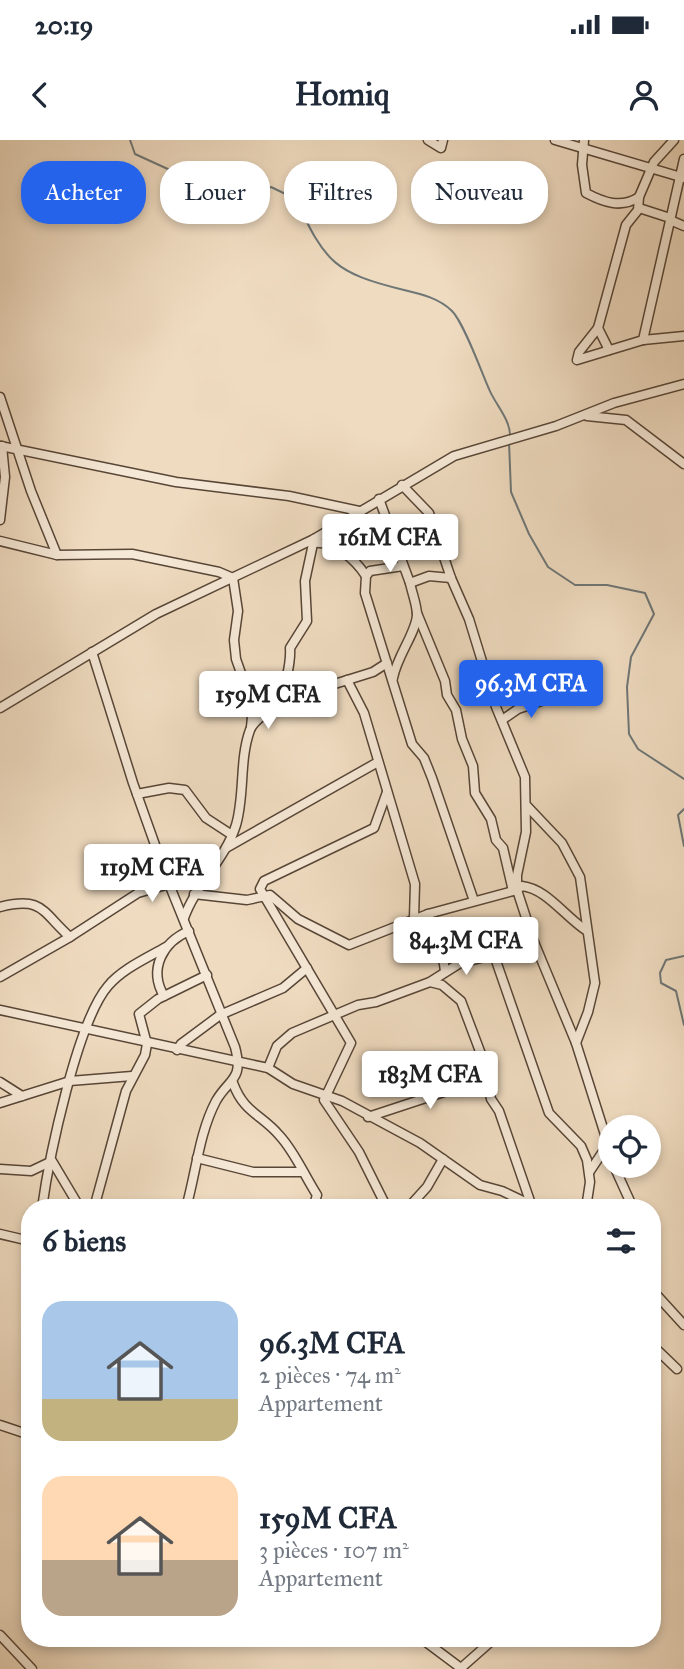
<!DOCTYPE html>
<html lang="fr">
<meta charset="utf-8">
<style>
:root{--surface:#fff;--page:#f6f6f7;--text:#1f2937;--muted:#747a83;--accent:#2563eb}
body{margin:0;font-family:"IM FELL Great Primer",serif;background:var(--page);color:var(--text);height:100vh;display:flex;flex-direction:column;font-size:26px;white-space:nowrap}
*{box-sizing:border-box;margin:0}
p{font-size:23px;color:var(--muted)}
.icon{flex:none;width:38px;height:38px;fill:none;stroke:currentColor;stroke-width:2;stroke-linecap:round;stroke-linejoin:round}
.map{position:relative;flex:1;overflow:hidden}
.side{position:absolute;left:21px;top:1059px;width:640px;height:448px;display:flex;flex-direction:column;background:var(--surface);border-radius:28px;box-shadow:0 4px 10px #0003}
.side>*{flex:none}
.guide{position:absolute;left:21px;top:21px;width:642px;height:63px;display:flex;gap:14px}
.buttons{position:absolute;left:598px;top:975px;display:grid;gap:14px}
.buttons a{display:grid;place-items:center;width:63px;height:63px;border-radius:50%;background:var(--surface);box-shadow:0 4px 10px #0003;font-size:35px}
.price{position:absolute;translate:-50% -60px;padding:0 16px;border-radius:7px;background:#fff;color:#222;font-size:23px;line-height:46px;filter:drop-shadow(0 2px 4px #0008)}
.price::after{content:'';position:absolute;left:50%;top:42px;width:21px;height:16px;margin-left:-10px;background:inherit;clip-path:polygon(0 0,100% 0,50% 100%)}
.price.selected{background:var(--accent);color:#fff}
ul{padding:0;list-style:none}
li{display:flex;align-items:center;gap:21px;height:175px;padding:0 21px}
li span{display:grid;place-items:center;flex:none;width:196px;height:140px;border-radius:21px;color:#555}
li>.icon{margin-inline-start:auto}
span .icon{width:84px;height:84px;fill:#fffc;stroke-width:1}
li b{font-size:30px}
h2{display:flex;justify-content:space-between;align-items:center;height:84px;padding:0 21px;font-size:30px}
.chip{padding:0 24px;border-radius:28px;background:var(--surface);box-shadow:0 4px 10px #0003;font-size:24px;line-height:63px}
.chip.selected{background:var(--accent);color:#fff}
.status{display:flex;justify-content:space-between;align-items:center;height:49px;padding:0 35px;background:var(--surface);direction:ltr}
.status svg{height:19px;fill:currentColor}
header{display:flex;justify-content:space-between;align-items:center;height:91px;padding:0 21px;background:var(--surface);font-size:32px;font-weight:800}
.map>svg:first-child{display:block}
</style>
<div class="status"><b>20:19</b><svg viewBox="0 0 49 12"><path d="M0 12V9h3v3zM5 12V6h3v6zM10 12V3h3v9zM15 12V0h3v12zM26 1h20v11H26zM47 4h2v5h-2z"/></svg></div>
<header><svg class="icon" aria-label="back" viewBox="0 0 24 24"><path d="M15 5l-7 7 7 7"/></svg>Homiq<svg class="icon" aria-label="person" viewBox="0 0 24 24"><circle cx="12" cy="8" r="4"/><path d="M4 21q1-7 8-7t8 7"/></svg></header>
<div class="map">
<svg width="684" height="1529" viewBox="0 0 684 1529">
<rect width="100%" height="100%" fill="#efdbc0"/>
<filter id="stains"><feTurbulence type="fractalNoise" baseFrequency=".00286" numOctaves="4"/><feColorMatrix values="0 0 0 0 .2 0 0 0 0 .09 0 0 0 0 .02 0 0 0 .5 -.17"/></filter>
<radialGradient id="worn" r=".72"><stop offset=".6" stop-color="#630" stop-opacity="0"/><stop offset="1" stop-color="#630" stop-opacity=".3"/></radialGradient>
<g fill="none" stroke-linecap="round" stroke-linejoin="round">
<g stroke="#6e7676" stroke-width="2">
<path d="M 130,0 L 135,14 L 170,30 L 192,55 L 239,65 L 271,47 L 296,59 C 325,123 335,133 404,150 C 421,154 439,158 452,171 C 464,183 481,231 489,249 C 495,264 511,280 510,297"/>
<path d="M 509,302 L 511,352 L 529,394 L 548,427 L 575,445 L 607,445 L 645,453 L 654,474 L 631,517 L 627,547 L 629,594 L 638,609 L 684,639"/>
<path d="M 684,669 L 678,675 L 684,706"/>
<path d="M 684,816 L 666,820 L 660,833 L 661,843 L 676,851 L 684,885"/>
</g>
<g stroke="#584637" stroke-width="11">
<g id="minor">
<path d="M 428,0 L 441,8 L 443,0"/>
<path d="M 555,0 L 684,38"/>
<path d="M 584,0 L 582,25 L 586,53 C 603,62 621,69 639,57"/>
<path d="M 639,68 L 670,78"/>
<path d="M 670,80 L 684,86"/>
<path d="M 598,188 L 579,212 L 577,220 L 643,200 L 684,196"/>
<path d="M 643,200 L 684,19"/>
<path d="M 609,210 L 598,188 L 626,85 L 638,70 L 639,57 L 654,22 L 674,0"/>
<path d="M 0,257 L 31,351 L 57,415"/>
<path d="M 587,276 L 626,280 L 684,324"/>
<path d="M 0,306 L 176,342 L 289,356 L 359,371"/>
<path d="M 402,345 L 429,373 L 451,438 L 469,479 L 496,567 L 525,637 L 526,692 L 517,735 L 517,750 L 534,802 L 494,815 L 549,973 L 581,1006 L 587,1020 L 590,1042 L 586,1068"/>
<path d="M 379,359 L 410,443 L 429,436 L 451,438"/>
<path d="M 0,380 L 5,337 L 2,306"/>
<path d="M 0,401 L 57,415 L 132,414 L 219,432 L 233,438 L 238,471 L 234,500 L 236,519 L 253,567 L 251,587"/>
<path d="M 313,403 C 335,401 355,419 366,436"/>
<path d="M 403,426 L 370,431 L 366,436 L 365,453 L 412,604 L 424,618 L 432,638 L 474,761"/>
<path d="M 417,473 L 445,541 L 447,555 L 456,570 L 462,599 L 473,626 L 475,653 L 491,679 L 496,700 L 503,708 L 513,751"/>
<path d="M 92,512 L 133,643 L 169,744"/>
<path d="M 393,538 C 397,516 416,493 417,475 C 417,465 412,453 410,443"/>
<path d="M 347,540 L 364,573 L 415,744 L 414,778"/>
<path d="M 277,562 L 373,532 L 387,523"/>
<path d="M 0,568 L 156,474 L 314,399 L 454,316 L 556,286 L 614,263 L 684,244"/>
<path d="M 502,580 L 518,569 L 550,558"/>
<path d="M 387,652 L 374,688 L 264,741 L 260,749 L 351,903 L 324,960 L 359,1012 L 387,1068"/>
<path d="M 137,654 L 169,648 L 185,650 L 206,678 L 232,695"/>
<path d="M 527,666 L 562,703 L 580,737 L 595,843 L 588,872 L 576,903 L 608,1004 L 590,1031"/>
<path d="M 226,708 L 378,622"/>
<path d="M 194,754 L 247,760 L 270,755 L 298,779 L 349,805 L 428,774"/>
<path d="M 0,767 C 43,756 42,772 70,797 L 138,753 L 169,744 L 235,907 C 244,941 229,938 216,961 C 199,993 196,1033 186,1068"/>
<path d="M 184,778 C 196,744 225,720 236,685 C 245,655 239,620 250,590 C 254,579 268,573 276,564 C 285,553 291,521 290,508 L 307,481 L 305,441 L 314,399"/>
<path d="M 534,802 L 576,903"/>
<path d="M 445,831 L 442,811 L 428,774 L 517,750 L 522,746 C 547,749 564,776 587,791"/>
<path d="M 0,837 L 70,797"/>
<path d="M 430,842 L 442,845 L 461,861 L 484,922 L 491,959 L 499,971 L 531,1064"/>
<path d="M 164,856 C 148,829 163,802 189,791"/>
<path d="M 0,870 L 268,928 L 293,944 L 342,961 L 420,1003 L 480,1045 L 502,1051 L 538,1068"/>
<path d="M 177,910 L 181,904 L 220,875 L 283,848 L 307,828"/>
<path d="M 268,928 L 277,906 L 292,893 L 358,865 L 376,862 L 430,842 L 460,823 L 494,815"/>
<path d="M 0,942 L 22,956"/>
<path d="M 233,943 C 244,973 261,974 279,995 C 295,1012 304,1035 317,1055 L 313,1068"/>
<path d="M 0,963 L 70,941 L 132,936"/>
<path d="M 368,977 L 444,952 L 464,941 L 488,939"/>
<path d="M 197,1018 L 253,1032 L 303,1032"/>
<path d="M 614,1026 L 633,1068"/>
<path d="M 0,1029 L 31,1031 L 52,1021 L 80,1068"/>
<path d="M 42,1068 C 49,1018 77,882 108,846 C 122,829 147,818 166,807"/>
<path d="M 94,1068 L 126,951 L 145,915 L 147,904 L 139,874 L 158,859 L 207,835"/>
<path d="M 408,1068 L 427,1047 L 443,1019"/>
<path d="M 0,1094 L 30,1101"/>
<path d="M 653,1151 L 684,1185"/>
<path d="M 653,1206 L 677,1229"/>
<path d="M 0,1285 L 30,1295"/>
<path d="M 0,1495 L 32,1529"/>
<path d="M 415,1498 L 426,1502 L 462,1529"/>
<path d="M 461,1528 L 495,1498"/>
</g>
</g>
<use href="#minor" stroke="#f5e8d6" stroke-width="8"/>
</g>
<rect width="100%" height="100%" filter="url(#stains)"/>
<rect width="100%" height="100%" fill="url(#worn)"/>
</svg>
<div class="buttons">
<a><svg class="icon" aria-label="locate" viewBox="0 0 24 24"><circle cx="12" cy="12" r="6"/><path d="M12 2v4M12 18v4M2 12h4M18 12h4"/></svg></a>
</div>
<b class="price" style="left:390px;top:434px">161M CFA</b>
<b class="price selected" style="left:531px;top:580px">96.3M CFA</b>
<b class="price" style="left:268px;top:591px">159M CFA</b>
<b class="price" style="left:152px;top:764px">119M CFA</b>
<b class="price" style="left:466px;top:837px">84.3M CFA</b>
<b class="price" style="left:430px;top:971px">183M CFA</b>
<div class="guide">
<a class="chip selected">Acheter</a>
<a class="chip">Louer</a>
<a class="chip">Filtres</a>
<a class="chip">Nouveau</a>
</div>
<section class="side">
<h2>6 biens<svg class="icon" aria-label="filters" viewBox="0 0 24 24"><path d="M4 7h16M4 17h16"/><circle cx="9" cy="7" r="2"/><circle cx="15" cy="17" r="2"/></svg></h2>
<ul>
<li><span style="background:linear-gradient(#a9c7e8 70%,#c2b280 0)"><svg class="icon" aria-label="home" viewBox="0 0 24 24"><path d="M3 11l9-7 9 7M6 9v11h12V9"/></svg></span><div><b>96.3M CFA</b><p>2 pièces · 74 m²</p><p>Appartement</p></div></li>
<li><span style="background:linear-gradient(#ffd9b3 60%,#b9a48a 0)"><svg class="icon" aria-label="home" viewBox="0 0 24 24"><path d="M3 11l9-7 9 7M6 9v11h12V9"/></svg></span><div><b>159M CFA</b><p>3 pièces · 107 m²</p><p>Appartement</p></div></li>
</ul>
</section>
</div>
